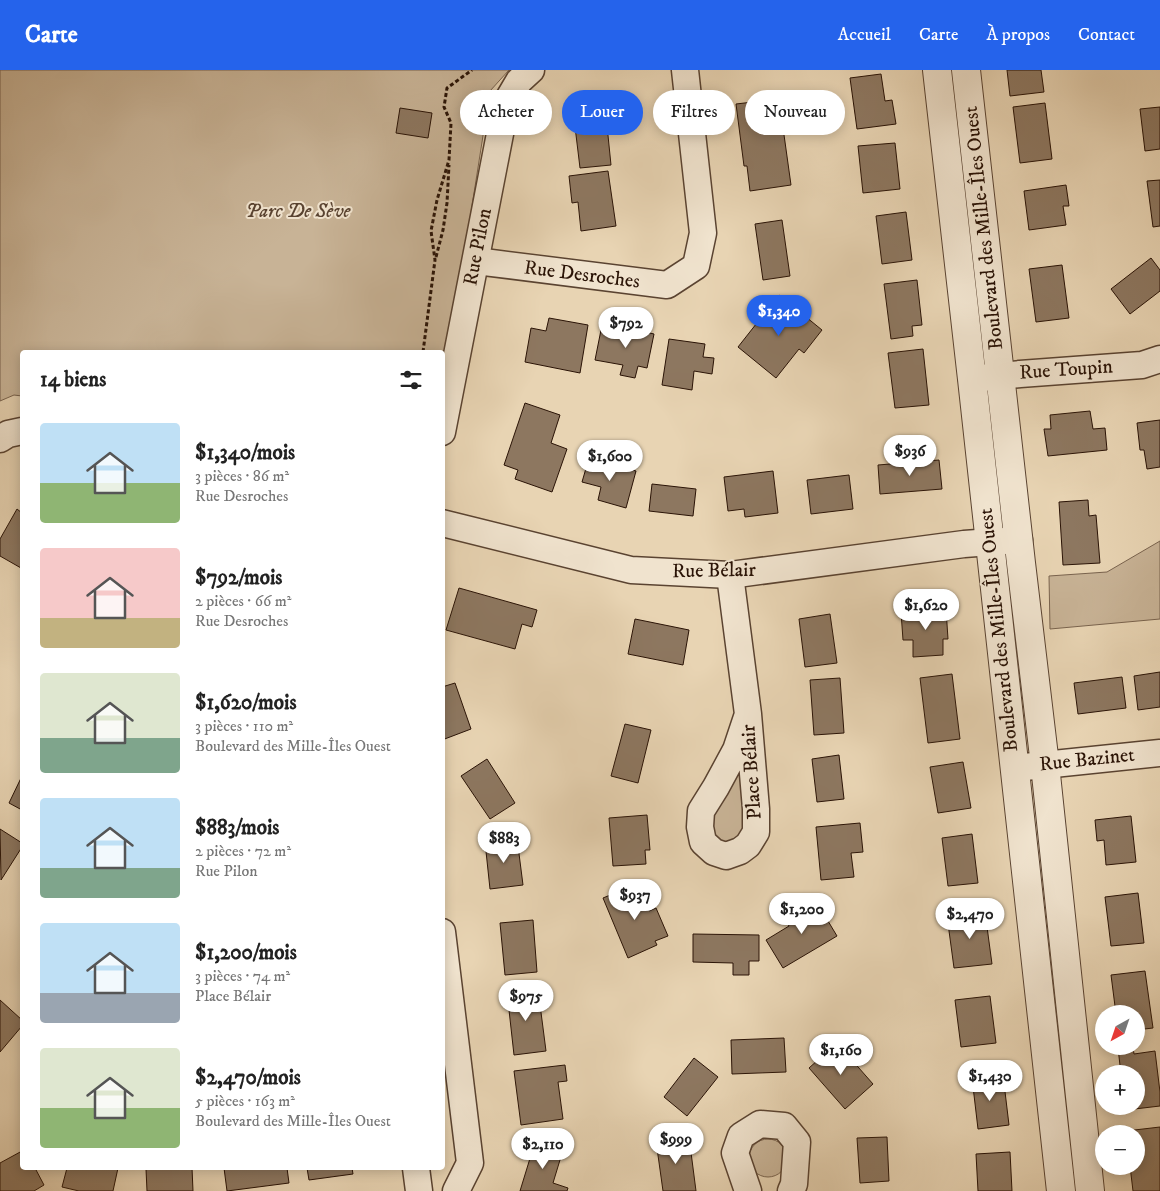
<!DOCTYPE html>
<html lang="fr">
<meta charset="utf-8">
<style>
:root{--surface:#fff;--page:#f6f6f6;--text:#222;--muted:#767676;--accent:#2563eb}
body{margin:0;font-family:"IM FELL DW Pica",serif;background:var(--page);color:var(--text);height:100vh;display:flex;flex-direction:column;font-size:19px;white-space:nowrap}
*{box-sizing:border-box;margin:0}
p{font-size:16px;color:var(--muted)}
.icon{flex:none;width:28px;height:28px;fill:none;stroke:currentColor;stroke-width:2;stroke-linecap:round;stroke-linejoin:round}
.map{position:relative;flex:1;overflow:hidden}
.details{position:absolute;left:20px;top:280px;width:425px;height:820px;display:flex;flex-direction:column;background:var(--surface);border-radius:5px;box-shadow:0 2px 12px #0003}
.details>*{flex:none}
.top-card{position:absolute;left:460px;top:20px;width:475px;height:45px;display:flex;gap:10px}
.needle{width:32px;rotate:220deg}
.controls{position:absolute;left:1095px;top:935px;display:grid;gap:10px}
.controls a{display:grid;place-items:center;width:50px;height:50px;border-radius:50%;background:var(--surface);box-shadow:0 2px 12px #0003;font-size:25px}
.price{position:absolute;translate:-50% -42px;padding:0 11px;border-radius:18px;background:#fff;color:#222;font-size:16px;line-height:32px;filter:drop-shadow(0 1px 2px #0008)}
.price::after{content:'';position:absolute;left:50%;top:30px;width:15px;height:11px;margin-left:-8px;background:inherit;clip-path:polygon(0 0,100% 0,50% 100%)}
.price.on{background:var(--accent);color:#fff}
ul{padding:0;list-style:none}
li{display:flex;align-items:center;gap:15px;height:125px;padding:0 20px}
li span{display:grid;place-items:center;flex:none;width:140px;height:100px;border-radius:5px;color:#555}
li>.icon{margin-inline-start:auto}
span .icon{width:60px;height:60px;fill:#fffc;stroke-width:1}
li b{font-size:21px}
h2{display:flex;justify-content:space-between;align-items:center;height:60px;padding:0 20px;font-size:21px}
.chip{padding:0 18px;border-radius:22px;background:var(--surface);box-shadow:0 2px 12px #0003;font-size:18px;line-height:45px}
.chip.on{background:var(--accent);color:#fff}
header{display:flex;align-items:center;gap:30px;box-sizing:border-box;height:70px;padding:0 25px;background:var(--accent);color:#fff}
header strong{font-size:24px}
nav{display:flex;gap:28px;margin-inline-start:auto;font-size:18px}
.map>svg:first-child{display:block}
</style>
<header>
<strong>Carte</strong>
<nav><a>Accueil</a><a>Carte</a><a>À propos</a><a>Contact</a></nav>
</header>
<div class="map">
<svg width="1160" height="1121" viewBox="0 0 1160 1121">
<rect width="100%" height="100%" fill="#e8d4b3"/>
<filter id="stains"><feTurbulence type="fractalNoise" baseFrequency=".004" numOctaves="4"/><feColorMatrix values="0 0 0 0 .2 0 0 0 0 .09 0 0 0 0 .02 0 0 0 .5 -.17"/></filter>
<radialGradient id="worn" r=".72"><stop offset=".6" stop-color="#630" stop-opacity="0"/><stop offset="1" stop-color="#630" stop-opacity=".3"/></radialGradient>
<g fill="#c8b396" stroke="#79634e">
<path d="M 0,0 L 509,0 L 490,21 L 464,187 L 443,287 L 442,282 L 22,282 L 22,326 L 14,325 L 0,331 Z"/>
<path d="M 1160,471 L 1160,549 L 1050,559 L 1049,506 L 1107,502 Z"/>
<path d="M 746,666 L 747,762 L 724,778 L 707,768 L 722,716 Z"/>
<circle cx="768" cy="1088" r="19"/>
</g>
<g fill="#8d7760" stroke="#2a1306">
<path d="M 1007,0 L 1041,0 L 1044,22 L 1010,26 Z"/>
<path d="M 881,4 L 885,31 L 892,30 L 896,54 L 857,59 L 850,8 Z"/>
<path d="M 779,29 L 791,115 L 750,121 L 747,96 L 744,96 L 736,34 Z"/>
<path d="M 1045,33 L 1052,89 L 1020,93 L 1013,37 Z"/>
<path d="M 605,36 L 611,95 L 580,98 L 573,40 Z"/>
<path d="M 1160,37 L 1160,79 L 1145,81 L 1140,39 Z"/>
<path d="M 400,38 L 432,43 L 428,68 L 396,63 Z"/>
<path d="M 895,73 L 900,119 L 863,123 L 858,76 Z"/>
<path d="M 608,101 L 616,156 L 581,161 L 578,132 L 572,133 L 569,106 Z"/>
<path d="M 1160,110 L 1160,156 L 1153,157 L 1147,111 Z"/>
<path d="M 1066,115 L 1069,136 L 1063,136 L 1066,155 L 1029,160 L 1024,121 Z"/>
<path d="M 906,142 L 912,190 L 882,194 L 876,146 Z"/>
<path d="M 782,150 L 790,206 L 763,210 L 755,154 Z"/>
<path d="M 1151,188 L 1160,200 L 1160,221 L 1130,244 L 1111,219 Z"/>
<path d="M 1062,195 L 1069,248 L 1036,252 L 1029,199 Z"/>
<path d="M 917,210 L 922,255 L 912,256 L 913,266 L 891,269 L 884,214 Z"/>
<path d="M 779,225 L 822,260 L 804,283 L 799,279 L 776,308 L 738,277 Z"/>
<path d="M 549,248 L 588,255 L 580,303 L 525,292 L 531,258 L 546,261 Z"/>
<path d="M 620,256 L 654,264 L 647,298 L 638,296 L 635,308 L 620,305 L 623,295 L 595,290 L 601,260 L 619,264 Z"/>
<path d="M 669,269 L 705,274 L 703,287 L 714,288 L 712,304 L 694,301 L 692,320 L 662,315 Z"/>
<path d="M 923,279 L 929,335 L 895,338 L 888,283 Z"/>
<path d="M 525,333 L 560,345 L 551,373 L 567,379 L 552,422 L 515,409 L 518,400 L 504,395 Z"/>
<path d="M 1090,341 L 1093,359 L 1105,358 L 1107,380 L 1048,386 L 1044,359 L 1051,359 L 1050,345 Z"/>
<path d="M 1160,350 L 1160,397 L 1147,399 L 1144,380 L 1140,380 L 1137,353 Z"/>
<path d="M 589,388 L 636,401 L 626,438 L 598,430 L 601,417 L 582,412 Z"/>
<path d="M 939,390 L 942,419 L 880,424 L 878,395 Z"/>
<path d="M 773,401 L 778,443 L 745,447 L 744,439 L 728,441 L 724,407 Z"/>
<path d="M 849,405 L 853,439 L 811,444 L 807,410 Z"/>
<path d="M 652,414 L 696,419 L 693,446 L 649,441 Z"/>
<path d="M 1088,430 L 1089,446 L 1096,445 L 1100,493 L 1063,495 L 1059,432 Z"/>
<path d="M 17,439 L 22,443 L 22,495 L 21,498 L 0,486 L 0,469 Z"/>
<path d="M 459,518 L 537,540 L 532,557 L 522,554 L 515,579 L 446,560 Z"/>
<path d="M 946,539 L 948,569 L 943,569 L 943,585 L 913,587 L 913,570 L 903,570 L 901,542 Z"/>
<path d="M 830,544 L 837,593 L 805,597 L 799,549 Z"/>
<path d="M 635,549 L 689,560 L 683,595 L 628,584 Z"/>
<path d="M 1160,602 L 1160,637 L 1138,640 L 1134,606 Z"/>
<path d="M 952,604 L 960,669 L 928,673 L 920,608 Z"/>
<path d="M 1122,607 L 1126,638 L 1078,644 L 1074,613 Z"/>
<path d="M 840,608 L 844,663 L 814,665 L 810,610 Z"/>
<path d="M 455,613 L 471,659 L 442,670 L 442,617 Z"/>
<path d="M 625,654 L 651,660 L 638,713 L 611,706 Z"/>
<path d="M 839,685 L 844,729 L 817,732 L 812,689 Z"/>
<path d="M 487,689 L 515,733 L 490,749 L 461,706 Z"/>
<path d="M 963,692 L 971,738 L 938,743 L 930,697 Z"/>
<path d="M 22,706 L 22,740 L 9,733 Z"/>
<path d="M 647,745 L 650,780 L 645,780 L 646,794 L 613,796 L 609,748 Z"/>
<path d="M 1131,746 L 1136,792 L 1106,795 L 1104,770 L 1097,771 L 1095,750 Z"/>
<path d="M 860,753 L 863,782 L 851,783 L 854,807 L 821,810 L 816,757 Z"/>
<path d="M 0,759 L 22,773 L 22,777 L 1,810 Z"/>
<path d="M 972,764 L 978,813 L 948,816 L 942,768 Z"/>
<path d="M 517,768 L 523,815 L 490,819 L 485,772 Z"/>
<path d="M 637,814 L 649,841 L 656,838 L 668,866 L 655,871 L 657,875 L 628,888 L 603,828 Z"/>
<path d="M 1138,823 L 1144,873 L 1111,876 L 1105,827 Z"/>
<path d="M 816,831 L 837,866 L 783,898 L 766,870 L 789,856 L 785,849 Z"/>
<path d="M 985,842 L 992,894 L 954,898 L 947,846 Z"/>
<path d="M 533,850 L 537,902 L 505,905 L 500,853 Z"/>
<path d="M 693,864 L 759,865 L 759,891 L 749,891 L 749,905 L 733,905 L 733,893 L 693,892 Z"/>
<path d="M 1145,901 L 1153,958 L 1136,960 L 1136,944 L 1116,944 L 1111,905 Z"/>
<path d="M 538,919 L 546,981 L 514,985 L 507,922 Z"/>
<path d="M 990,926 L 996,973 L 961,977 L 955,930 Z"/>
<path d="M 0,930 L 22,950 L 22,956 L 0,982 Z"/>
<path d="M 784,968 L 786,1002 L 732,1004 L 731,970 Z"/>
<path d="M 837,973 L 873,1014 L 845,1039 L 809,998 Z"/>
<path d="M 1133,977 L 1134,984 L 1155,981 L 1160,1022 L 1160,1036 L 1126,1040 L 1125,1036 L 1136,1036 L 1136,1004 L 1121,1004 L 1118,978 Z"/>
<path d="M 694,988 L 718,1007 L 687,1046 L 664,1027 Z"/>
<path d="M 565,995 L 567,1011 L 558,1012 L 563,1049 L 521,1055 L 514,1001 Z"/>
<path d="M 1003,1005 L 1009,1055 L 978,1059 L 972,1008 Z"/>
<path d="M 1160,1057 L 1160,1121 L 1133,1121 L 1130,1096 L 1136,1096 L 1136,1064 L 1127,1064 L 1126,1061 Z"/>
<path d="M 689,1067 L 696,1121 L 663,1121 L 656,1071 Z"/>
<path d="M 887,1067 L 889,1111 L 860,1113 L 857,1068 Z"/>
<path d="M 535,1072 L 563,1080 L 553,1113 L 568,1118 L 567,1121 L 520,1121 Z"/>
<path d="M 22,1081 L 22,1098 L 35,1098 L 44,1115 L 34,1121 L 0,1121 L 0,1093 Z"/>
<path d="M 1010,1082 L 1012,1121 L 978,1121 L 976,1084 Z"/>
<path d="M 67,1098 L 118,1098 L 113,1121 L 79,1121 L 62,1117 Z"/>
<path d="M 167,1098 L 192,1098 L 193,1121 L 147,1121 L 146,1099 Z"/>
<path d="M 224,1098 L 287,1098 L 289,1113 L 227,1121 Z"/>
<path d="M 307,1098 L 352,1098 L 353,1104 L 309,1110 Z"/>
</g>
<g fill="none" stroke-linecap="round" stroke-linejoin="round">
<g stroke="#5a4331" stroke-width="29">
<g id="minor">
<path d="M 476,191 L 667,215 L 696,196 L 703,163 L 685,0"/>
<path d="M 972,309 L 1020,304 L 1142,295 L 1160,289"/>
<path d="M 442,362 L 506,33 L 519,11 L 531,0"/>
<path d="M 0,369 L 8,364 L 22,361"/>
<path d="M 442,453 L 631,500 L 730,505 L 964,474 L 1019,470"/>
<path d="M 730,505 L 748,644 L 736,680 L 716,717 L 701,741 L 700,757 L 703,772 L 714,782 L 726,786 L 740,781 L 748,775 L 756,762 L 756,739 L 748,644"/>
<path d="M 1015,698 L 1160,683"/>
<path d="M 442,862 L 470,1093 L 456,1121"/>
<path d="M 416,1098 L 419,1121"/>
<path d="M 748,1121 L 735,1083 L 741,1066 L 760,1054 L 784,1056 L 797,1072 L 794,1114 L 791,1121"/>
</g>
</g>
<g stroke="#5a4331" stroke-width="30">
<g id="tertiary">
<path d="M 937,0 L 972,309 L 1061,1121"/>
<path d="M 966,0 L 1021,493 L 1045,695 L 1090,1121"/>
</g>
</g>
<g stroke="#2a1306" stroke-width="3" stroke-dasharray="4 2.5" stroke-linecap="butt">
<path d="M 436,187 L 443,160 L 447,133 L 449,95"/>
<path d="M 423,282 L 435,190 L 431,161 L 437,130 L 449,90 L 451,53 L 444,37 L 447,18 L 472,0"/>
</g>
<use href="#minor" stroke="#f0e3ce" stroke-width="26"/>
<use href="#tertiary" stroke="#f0e3ce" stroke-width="28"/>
</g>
<g text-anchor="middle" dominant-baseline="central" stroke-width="4" stroke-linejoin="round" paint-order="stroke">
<g font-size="20" font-style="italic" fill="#594331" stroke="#f0e3ce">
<text x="298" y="141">Parc De Sève</text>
</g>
<g font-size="20" fill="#2a1306" stroke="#f0e3ce">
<text transform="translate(984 158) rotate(-96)">Boulevard des Mille-Îles Ouest</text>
<text transform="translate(478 177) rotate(-79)">Rue Pilon</text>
<text transform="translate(582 205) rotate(7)">Rue Desroches</text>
<text transform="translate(1066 300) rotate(-4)">Rue Toupin</text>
<text transform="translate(714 501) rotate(-1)">Rue Bélair</text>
<text transform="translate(999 560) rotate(-96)">Boulevard des Mille-Îles Ouest</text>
<text transform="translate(1087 690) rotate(-6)">Rue Bazinet</text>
<text transform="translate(752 702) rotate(-94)">Place Bélair</text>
</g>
</g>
<rect width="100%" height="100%" filter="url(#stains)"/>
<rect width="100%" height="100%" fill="url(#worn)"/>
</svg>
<div class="controls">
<a><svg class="needle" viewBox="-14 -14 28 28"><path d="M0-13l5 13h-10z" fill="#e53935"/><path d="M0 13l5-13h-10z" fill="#767676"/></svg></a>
<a>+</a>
<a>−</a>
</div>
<b class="price on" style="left:779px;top:267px">$1,340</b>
<b class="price" style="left:626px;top:279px">$792</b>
<b class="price" style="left:910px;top:407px">$936</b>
<b class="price" style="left:610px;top:412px">$1,600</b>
<b class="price" style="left:926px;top:561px">$1,620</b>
<b class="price" style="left:504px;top:794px">$883</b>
<b class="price" style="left:635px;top:851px">$937</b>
<b class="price" style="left:802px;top:865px">$1,200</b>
<b class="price" style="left:970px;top:870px">$2,470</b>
<b class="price" style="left:526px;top:952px">$975</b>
<b class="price" style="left:841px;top:1006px">$1,160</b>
<b class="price" style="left:990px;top:1032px">$1,430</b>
<b class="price" style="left:676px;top:1095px">$999</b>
<b class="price" style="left:543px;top:1100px">$2,110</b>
<div class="top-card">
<a class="chip">Acheter</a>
<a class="chip on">Louer</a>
<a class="chip">Filtres</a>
<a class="chip">Nouveau</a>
</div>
<section class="details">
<h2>14 biens<svg class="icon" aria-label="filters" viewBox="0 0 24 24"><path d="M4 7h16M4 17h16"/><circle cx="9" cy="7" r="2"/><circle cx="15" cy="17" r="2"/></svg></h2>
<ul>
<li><span style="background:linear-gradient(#bfe0f5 60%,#8fb573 0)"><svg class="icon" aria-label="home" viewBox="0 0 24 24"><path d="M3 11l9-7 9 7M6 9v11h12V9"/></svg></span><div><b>$1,340/mois</b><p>3 pièces · 86 m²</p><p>Rue Desroches</p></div></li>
<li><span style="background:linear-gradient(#f6c9c9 70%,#c2b280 0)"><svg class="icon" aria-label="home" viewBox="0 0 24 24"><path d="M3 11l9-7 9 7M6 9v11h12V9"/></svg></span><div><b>$792/mois</b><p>2 pièces · 66 m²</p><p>Rue Desroches</p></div></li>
<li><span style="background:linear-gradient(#dfe7d0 65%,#7fa58c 0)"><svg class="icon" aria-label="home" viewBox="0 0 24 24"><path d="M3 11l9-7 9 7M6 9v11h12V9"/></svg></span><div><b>$1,620/mois</b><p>3 pièces · 110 m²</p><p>Boulevard des Mille-Îles Ouest</p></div></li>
<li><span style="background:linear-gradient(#bfe0f5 70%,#7fa58c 0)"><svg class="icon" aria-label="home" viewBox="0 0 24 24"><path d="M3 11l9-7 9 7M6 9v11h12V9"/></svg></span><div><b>$883/mois</b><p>2 pièces · 72 m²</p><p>Rue Pilon</p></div></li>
<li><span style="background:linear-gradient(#bfe0f5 70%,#9aa5b1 0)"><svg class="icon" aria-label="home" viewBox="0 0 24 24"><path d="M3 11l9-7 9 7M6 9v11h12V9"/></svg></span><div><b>$1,200/mois</b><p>3 pièces · 74 m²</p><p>Place Bélair</p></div></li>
<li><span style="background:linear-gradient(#dfe7d0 60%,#8fb573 0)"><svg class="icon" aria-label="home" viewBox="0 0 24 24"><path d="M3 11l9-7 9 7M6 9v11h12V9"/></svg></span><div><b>$2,470/mois</b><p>5 pièces · 163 m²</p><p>Boulevard des Mille-Îles Ouest</p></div></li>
</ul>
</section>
</div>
